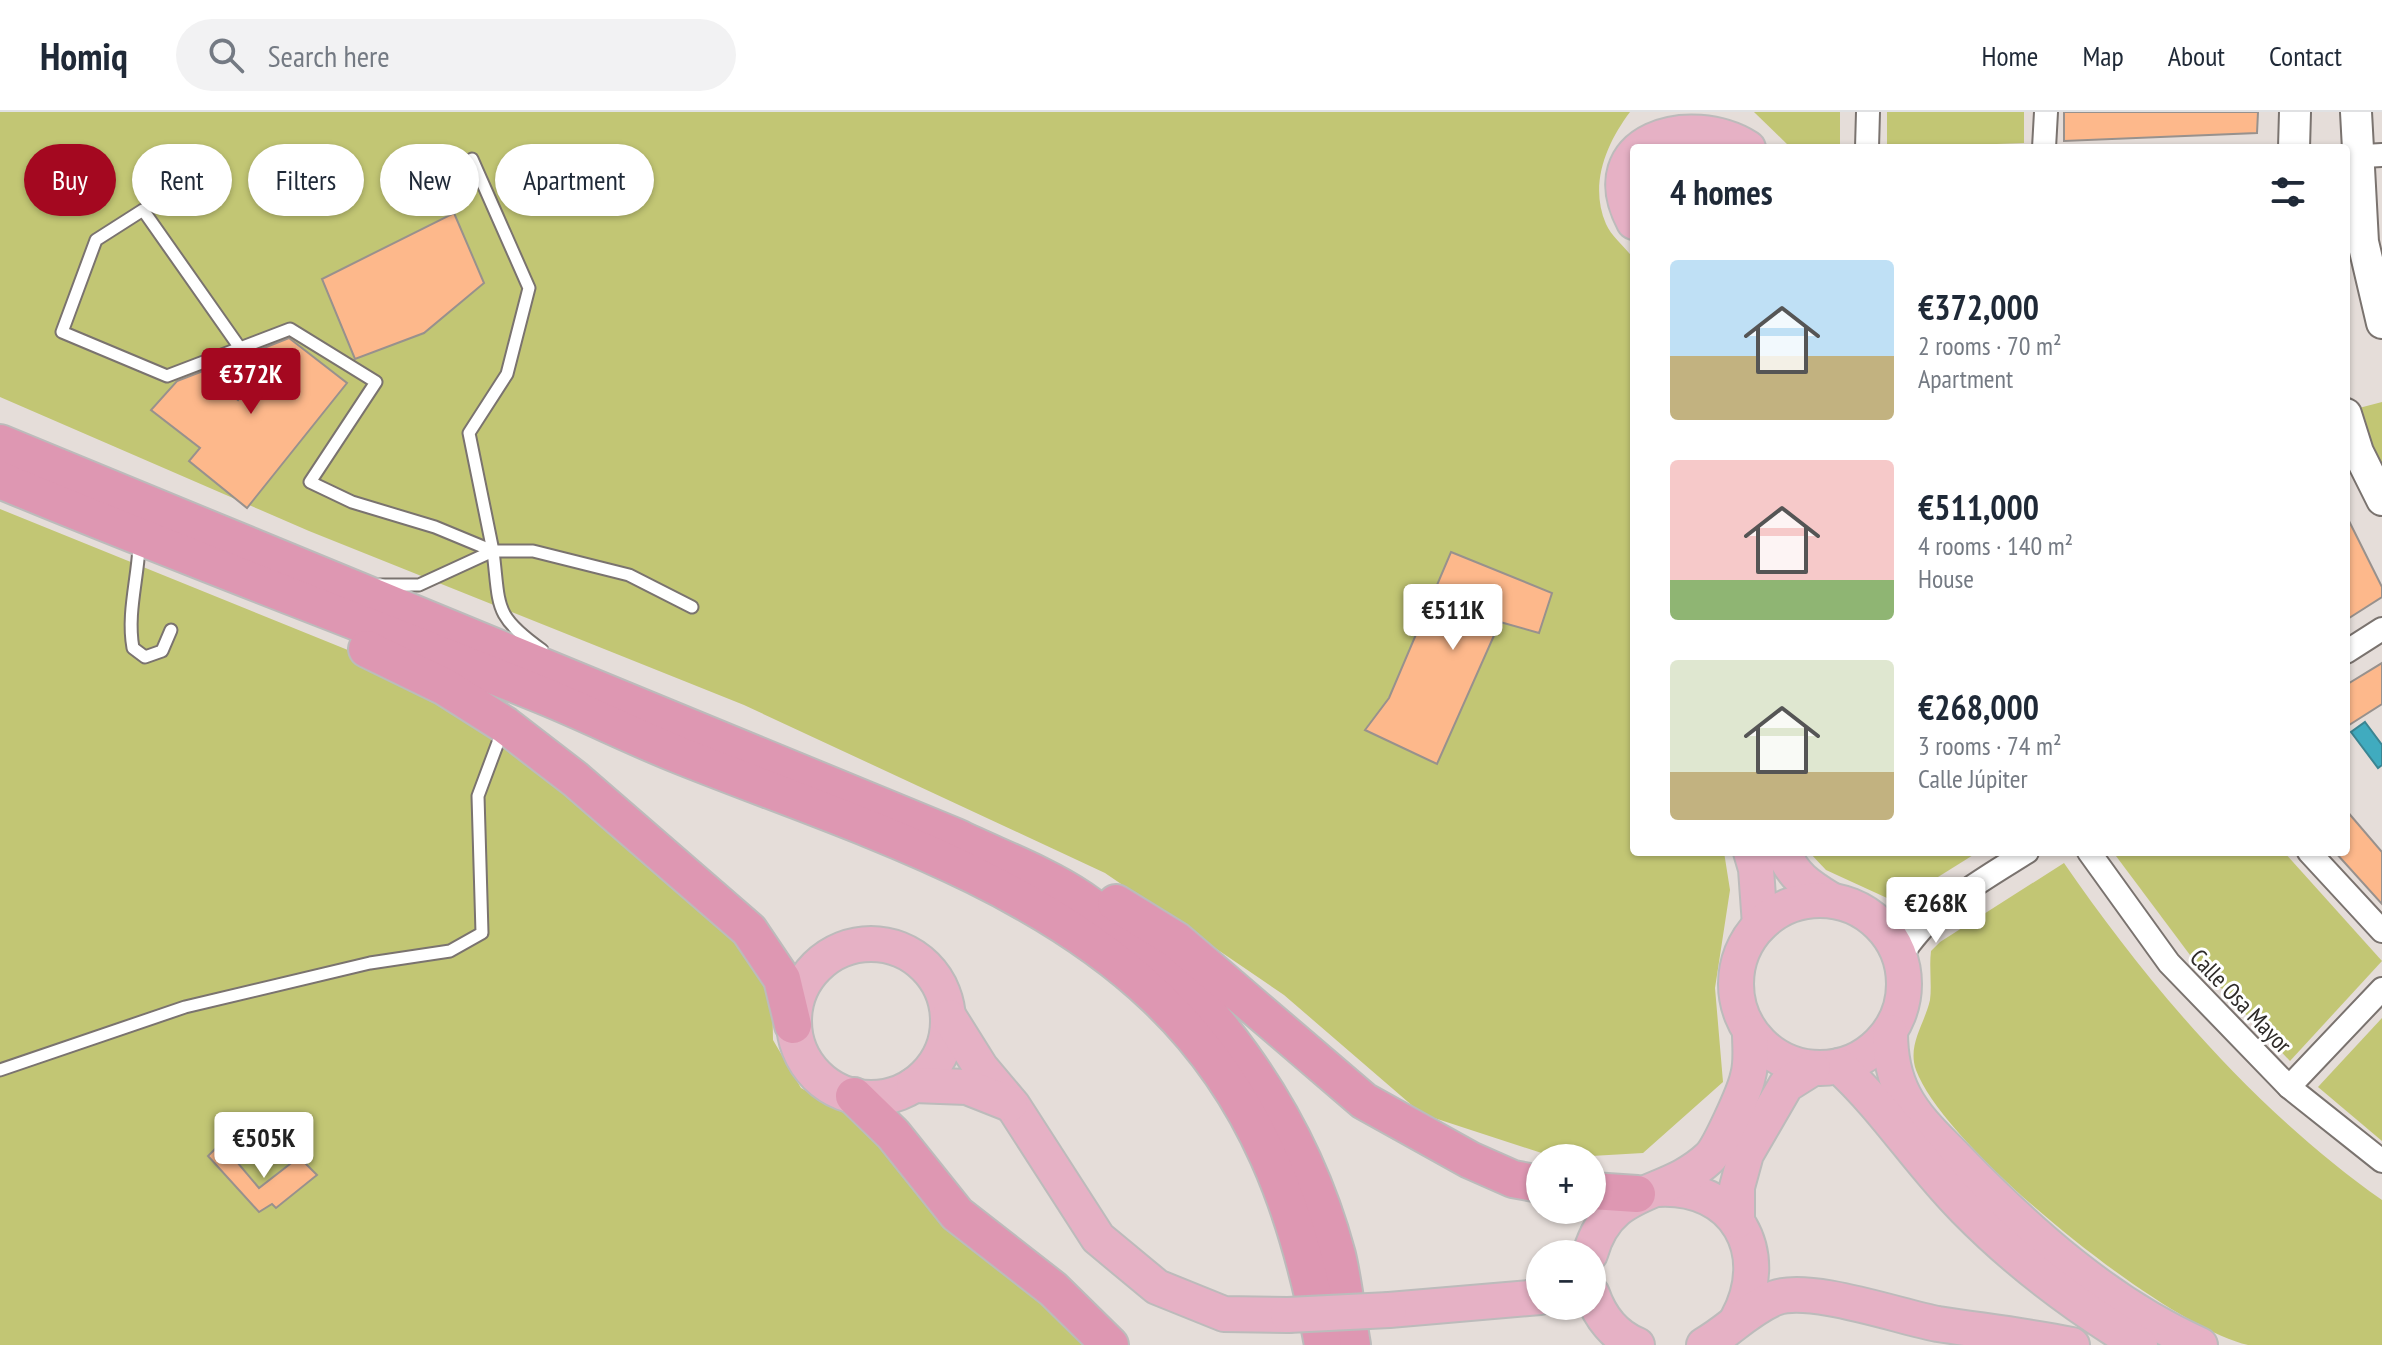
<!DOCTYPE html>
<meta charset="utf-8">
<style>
:root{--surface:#fff;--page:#f2f2f3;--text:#1f2937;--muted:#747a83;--line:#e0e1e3;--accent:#a40820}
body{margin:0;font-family:"PT Sans Narrow",sans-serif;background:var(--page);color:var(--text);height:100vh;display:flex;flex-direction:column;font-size:30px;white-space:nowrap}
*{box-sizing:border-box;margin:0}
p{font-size:26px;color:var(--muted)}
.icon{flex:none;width:44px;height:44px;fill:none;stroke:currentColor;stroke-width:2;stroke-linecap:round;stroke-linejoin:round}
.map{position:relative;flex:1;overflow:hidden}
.drawer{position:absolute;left:1630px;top:32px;width:720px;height:712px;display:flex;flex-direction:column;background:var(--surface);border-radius:8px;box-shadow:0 2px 6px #0004}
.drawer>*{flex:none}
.guide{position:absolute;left:24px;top:32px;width:760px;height:72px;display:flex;gap:16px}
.tools{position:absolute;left:1526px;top:1032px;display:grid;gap:16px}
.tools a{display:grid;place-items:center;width:80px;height:80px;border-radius:50%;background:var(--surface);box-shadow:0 2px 6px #0004;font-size:40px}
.price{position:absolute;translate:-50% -68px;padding:0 18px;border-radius:8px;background:#fff;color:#222;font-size:26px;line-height:52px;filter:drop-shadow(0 2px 4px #0008)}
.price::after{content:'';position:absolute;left:50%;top:48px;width:24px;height:18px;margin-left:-12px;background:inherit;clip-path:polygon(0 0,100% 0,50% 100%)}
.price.active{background:var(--accent);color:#fff}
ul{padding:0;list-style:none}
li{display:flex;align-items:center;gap:24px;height:200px;padding:0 40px}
li span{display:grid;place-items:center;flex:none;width:224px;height:160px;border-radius:8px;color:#555}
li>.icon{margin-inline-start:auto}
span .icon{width:96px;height:96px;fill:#fffc;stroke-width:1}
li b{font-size:34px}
h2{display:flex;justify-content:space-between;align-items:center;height:96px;padding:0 40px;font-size:34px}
.chip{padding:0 28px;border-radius:36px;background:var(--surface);box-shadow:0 2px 6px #0004;font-size:28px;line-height:72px}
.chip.active{background:var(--accent);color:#fff}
header{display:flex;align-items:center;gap:48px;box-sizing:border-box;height:112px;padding:0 40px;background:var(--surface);border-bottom:2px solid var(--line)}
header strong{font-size:38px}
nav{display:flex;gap:44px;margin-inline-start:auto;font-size:28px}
.search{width:560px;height:72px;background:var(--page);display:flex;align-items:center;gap:20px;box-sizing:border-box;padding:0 28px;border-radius:44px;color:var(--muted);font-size:30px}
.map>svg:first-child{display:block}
</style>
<header>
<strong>Homiq</strong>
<div class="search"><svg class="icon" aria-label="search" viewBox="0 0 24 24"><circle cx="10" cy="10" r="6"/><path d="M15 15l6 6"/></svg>Search here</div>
<nav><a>Home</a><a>Map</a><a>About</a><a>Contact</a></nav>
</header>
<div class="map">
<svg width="2382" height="1233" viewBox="0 0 2382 1233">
<rect width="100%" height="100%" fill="#e5ddd9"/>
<g fill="#c2c674">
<path d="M 0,0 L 1630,0 C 1606,32 1589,73 1606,112 C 1611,124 1626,136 1634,147 L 1634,740 L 1724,740 L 1730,778 L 1715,876 L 1723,970 L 1643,1041 L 1557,1046 L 1422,1002 L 1284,883 L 1105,761 L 744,593 L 309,419 L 0,285 Z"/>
<path d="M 1754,0 L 1840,0 L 1840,36 L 1791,36 Z"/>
<path d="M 1887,0 L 2024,0 L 2024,31 L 1887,36 Z"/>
<path d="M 2382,290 L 2382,357 L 2359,296 Z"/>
<path d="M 0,397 L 380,551 L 487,611 L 736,820 L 772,877 L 773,928 L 801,976 L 883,1022 L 1098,1233 L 0,1233 Z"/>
<path d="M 1809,740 L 1978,740 L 1906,785 L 1887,786 L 1826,758 Z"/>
<path d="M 2113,740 L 2284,740 L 2382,849 L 2290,949 L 2190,843 Z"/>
<path d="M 2064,751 C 2150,876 2257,1000 2382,1088 L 2382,1233 C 2352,1233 2321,1233 2291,1233 C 2278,1233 2261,1233 2248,1233 C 2165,1214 1945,1037 1916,958 C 1907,933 1925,911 1930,888 C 1932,873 1929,855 1931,839 L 1940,830 Z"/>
<path d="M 2382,906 L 2382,1029 L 2318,975 Z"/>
</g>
<path fill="#40abbf" stroke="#3b8592" stroke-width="2" d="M 2365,610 L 2382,633 L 2382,653 L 2378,656 L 2351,620 Z"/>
<g fill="#fdb88b" stroke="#98918d" stroke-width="2">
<path d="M 2064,0 L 2258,0 L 2257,21 L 2064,29 Z"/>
<path d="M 454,101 L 484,171 L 424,221 L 355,247 L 322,167 Z"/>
<path d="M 289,226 L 347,271 L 247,396 L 189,349 L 200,336 L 151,298 L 177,269 L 203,259 L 238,288 L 258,263 L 236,247 Z"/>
<path d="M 2346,403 L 2382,475 L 2382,485 L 2346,508 Z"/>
<path d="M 1451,440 L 1552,481 L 1539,521 L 1500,510 L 1437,652 L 1365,618 L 1389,586 Z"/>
<path d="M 2382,551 L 2382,592 L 2346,615 L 2346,573 Z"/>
<path d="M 2346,698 L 2382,740 L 2382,792 L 2335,740 L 2346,740 Z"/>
<path d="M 221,1031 L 259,1076 L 299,1045 L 317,1063 L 276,1096 L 272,1092 L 259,1100 L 208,1044 Z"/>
</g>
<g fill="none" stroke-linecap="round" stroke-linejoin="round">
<g stroke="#7a736f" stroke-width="15">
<g id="service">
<path d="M 472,47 L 529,176 L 507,262 L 469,321 L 493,439"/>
<path d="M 240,236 L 143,98 L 96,128 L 62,220 L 167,264 L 290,217 L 376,270 L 310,370 L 352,390 L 435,415 L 493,439 L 533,439 L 629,463 L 692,495"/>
<path d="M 139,436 C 137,470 127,503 133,536 L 145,545 L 162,539 L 171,518"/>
<path d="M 379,473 L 419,473 L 493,439 C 500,496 493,503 542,538"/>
<path d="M 0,958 L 185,895 L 370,851 L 450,839 L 482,821 L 478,684 L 503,617"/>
</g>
</g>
<g stroke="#7a736f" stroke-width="26">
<g id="minor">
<path d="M 1867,36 L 1868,0"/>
<path d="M 2044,36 L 2046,0"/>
<path d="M 2346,45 L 2382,43"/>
<path d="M 2346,540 L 2382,517"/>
<path d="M 2089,740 L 2169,851 L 2289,975 L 2382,1049"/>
<path d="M 2309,740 L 2382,819"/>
<path d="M 1883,816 L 1935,798"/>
<path d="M 1900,846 C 1929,797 1979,770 2027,740"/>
<path d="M 2289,975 L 2382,877"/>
</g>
</g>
<g stroke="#7a736f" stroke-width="34">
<g id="secondary">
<path d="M 2356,0 L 2363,130 L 2382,211"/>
<path d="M 2294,36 L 2295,0"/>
<path d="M 2346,302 L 2358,340 L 2382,388"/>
</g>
</g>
<g stroke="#bcbbbb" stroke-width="38">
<g id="primary">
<path d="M 1634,110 C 1590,27 1691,0 1748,36"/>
<path d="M 1751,740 L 1756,757 L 1760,813"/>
<path d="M 1784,740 C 1792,764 1810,775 1831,788"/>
<circle cx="1820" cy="872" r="84"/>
<circle cx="871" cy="909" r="77"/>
<path d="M 949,905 L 981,956 L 1013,994 L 1098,1126 L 1157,1175 L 1224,1202 L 1288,1203"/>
<path d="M 1890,920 C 1890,943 1893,963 1904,984 C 1917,1009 1940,1029 1959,1049 C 2029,1121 2108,1192 2200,1233"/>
<path d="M 1839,954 C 1886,997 1920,1052 1965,1097 C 2017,1150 2077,1195 2140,1233"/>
<path d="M 914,973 L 967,975 L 1010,992"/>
<path d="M 1657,1077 C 1736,1072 1774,1141 1737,1208"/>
<path d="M 1737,1109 L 1737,1075 L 1746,1042 L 1786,973 L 1813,956"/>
<path d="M 1590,1142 C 1610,1072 1664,1088 1709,1046 C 1719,1037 1745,979 1748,964 C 1752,951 1750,934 1750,921"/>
<path d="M 1592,1182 C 1600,1205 1615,1224 1637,1233"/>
<path d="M 1389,1198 L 1540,1185"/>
<path d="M 1704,1233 C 1729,1219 1748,1197 1775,1186 C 1810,1173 1900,1205 1938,1212 C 1983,1219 2028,1224 2072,1233"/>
</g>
</g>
<g stroke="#bcbbbb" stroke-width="40">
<g id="trunk">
<path d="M 0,331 L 956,725 C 997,745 1044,762 1081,787 C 1205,872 1298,998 1337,1143 C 1344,1172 1347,1204 1352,1233"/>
<path d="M 0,368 C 180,443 363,511 544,584 C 588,602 630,623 674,641 C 837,707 1027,762 1156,885 C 1257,981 1299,1100 1323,1233"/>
<path d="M 367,537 L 445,575 L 505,613 L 575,667 L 749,818 L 782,867 L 793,913"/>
<path d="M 1116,791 L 1176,828 L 1364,989 L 1470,1048 L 1513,1067 L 1540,1072"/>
<path d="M 854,984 L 893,1022 L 957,1102 L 1053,1177 L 1110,1233"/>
<path d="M 1592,1079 L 1637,1082"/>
</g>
</g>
<use href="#service" stroke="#fff" stroke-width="11"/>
<use href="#minor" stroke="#fff" stroke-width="22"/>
<use href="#secondary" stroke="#fff" stroke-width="30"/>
<use href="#primary" stroke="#e6b1c5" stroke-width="34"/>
<use href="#trunk" stroke="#de97b2" stroke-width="36"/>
<g stroke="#bcbbbb" stroke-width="38" stroke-linecap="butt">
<path id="primary-bridge" d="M 1288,1203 L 1389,1198"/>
</g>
<use href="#primary-bridge" stroke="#e6b1c5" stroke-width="34"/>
</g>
<g text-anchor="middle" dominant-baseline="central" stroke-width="6" stroke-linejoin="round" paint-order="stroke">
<g font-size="24" fill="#2e2b29" stroke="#fff">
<text transform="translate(2241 889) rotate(46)">Calle Osa Mayor</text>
</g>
</g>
</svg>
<div class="tools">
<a>+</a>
<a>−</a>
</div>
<b class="price active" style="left:251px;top:304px">€372K</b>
<b class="price" style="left:1453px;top:540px">€511K</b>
<b class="price" style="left:1936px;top:833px">€268K</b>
<b class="price" style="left:264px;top:1068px">€505K</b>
<div class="guide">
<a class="chip active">Buy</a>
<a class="chip">Rent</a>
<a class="chip">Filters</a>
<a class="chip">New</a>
<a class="chip">Apartment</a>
</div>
<section class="drawer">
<h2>4 homes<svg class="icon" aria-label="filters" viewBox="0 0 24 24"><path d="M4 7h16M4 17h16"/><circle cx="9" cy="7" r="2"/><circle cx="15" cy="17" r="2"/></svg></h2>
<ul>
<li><span style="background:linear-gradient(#bfe0f5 60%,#c2b280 0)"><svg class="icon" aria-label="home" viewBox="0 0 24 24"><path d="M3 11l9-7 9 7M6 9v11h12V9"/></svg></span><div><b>€372,000</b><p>2 rooms · 70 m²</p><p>Apartment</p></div></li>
<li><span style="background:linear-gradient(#f6c9c9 75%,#8fb573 0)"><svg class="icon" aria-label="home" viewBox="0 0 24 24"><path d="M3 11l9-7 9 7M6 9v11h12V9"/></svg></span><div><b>€511,000</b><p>4 rooms · 140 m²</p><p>House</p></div></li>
<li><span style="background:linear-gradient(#dfe7d0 70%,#c2b280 0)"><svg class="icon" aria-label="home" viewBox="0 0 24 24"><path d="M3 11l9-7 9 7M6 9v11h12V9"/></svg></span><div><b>€268,000</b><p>3 rooms · 74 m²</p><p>Calle Júpiter</p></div></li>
</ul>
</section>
</div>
